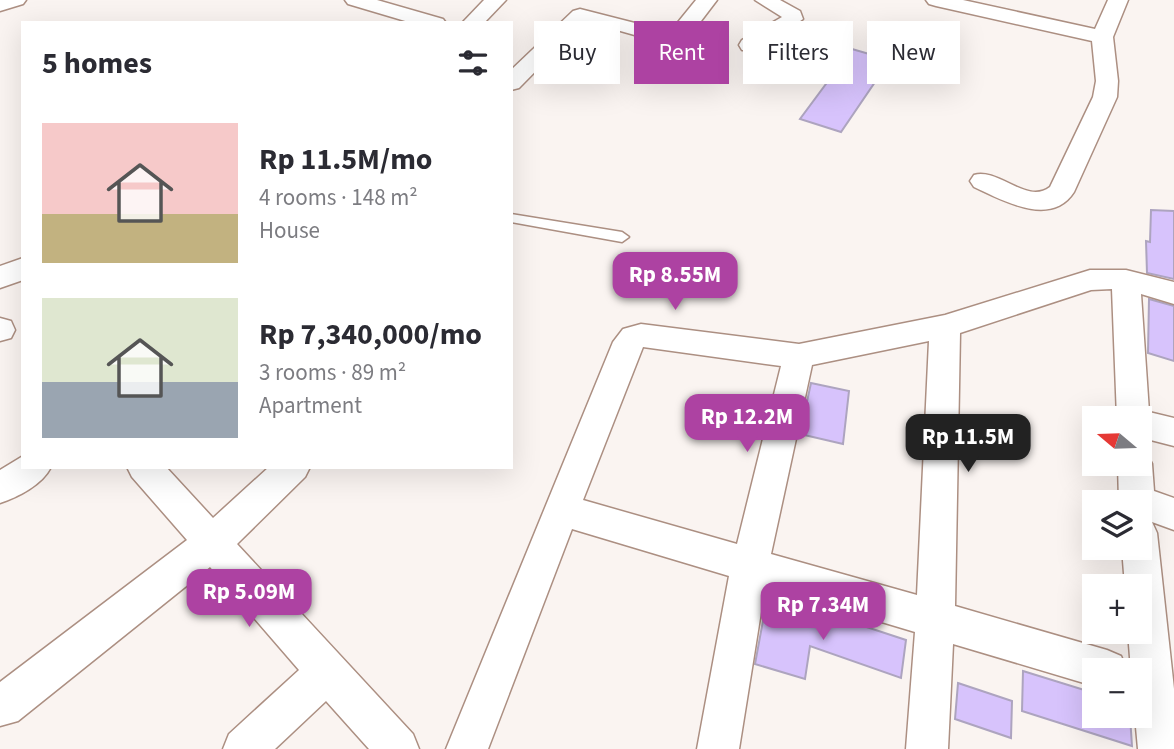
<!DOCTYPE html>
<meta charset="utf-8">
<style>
:root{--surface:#fff;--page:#f2f2f3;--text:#2b2b33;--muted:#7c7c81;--accent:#ad42a2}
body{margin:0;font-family:"Source Sans 3",sans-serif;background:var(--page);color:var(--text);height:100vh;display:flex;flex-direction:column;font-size:26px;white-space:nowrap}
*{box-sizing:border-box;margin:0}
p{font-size:23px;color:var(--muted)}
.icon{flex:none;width:38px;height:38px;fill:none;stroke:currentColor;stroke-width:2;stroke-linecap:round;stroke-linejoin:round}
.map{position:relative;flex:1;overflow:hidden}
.panel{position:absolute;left:21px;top:21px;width:492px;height:448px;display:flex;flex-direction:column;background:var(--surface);border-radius:0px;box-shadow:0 7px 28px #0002}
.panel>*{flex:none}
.hud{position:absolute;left:534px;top:21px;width:534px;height:63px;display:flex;gap:14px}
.needle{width:46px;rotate:289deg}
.buttons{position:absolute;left:1082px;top:406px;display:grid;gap:14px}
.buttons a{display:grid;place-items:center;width:70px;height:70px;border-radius:0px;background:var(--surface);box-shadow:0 7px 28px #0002;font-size:35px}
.price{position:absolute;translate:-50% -60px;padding:0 16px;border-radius:14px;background:var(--accent);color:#fff;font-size:23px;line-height:46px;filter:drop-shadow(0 2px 4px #0008)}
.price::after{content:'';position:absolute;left:50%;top:42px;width:21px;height:16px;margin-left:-10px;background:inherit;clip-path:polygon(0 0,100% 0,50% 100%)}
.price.active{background:#222;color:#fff}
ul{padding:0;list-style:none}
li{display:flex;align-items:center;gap:21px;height:175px;padding:0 21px}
li span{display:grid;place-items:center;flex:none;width:196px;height:140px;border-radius:0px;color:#555}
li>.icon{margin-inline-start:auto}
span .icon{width:84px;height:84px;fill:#fffc;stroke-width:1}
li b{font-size:30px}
h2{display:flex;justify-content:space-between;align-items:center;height:84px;padding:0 21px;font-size:30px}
.chip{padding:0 24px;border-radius:0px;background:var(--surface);box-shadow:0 7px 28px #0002;font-size:24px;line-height:63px}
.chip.active{background:var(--accent);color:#fff}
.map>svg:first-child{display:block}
</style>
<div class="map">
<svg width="1174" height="749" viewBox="0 0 1174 749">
<rect width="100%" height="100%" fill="#faf4f1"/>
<g fill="#d7c3fc" stroke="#ada4bf" stroke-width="2">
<path d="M 852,49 L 890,60 L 841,132 L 800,119 Z"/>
<path d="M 1151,210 L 1174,211 L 1174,279 L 1147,273 L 1146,241 L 1150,242 Z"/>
<path d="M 1149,299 L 1174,306 L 1174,361 L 1148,353 Z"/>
<path d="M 811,383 L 849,391 L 843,444 L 800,434 Z"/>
<path d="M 767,599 L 826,617 L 827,614 L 906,640 L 901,678 L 810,646 L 805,679 L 755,664 Z"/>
<path d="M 1023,671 L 1094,693 L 1094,716 L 1130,716 L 1132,746 L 1022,711 Z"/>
<path d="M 958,683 L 1012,701 L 1011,738 L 955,719 Z"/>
</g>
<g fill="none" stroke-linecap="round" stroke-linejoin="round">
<g stroke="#ac8f82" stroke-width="3">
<path id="lane" d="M 511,214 L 622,232 L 629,237 L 622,242 L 511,222 Z"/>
</g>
<g stroke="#ac8f82" stroke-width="3">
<g id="street">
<path d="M 0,0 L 26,0 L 23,4 L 0,11 Z"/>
<path d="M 345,0 L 377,0 L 443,19 L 446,23 L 412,23 L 348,4 Z"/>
<path d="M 484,0 L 506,0 L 484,23 L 462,23 Z"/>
<path d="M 696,0 L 717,0 L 685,42 L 670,45 L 585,21 L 519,88 L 511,90 L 511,70 L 573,11 L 580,9 L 670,32 Z"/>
<path d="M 755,0 L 780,0 L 800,11 L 803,19 L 758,50 L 742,50 L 739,45 L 742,40 L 782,17 Z"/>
<path d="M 926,0 L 963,0 L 1095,29 L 1108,0 L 1128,0 L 1113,37 L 1118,81 L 1117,97 L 1074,192 C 1051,228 1002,200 974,187 L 970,181 L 974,175 C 999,168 1027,205 1050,187 L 1093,97 L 1096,81 L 1092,41 L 936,6 L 929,4 Z"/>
<path d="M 23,258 L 23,280 L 0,288 L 0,266 Z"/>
<path d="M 1090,270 L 1126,270 L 1174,282 L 1174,304 L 1141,294 L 1149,412 L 1174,418 L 1174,446 L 1139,437 L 1139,418 L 1117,418 L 1112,289 L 1091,290 L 960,333 L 955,606 L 1107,650 L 1121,656 L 1127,670 L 1094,670 L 1094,686 L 953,644 L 948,749 L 906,749 L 915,632 L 765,587 L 739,749 L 697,749 L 729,576 L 572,529 L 488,749 L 446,749 L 613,342 L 623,329 L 641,324 L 799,344 L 945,315 ZM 929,341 L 917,595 L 771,554 L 812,365 ZM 643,347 L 781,366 L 737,544 L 583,500 Z"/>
<path d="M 0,318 L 11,321 L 15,330 L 11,338 L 0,341 Z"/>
<path d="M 1139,451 L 1147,454 L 1152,464 L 1154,491 L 1174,498 L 1174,530 L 1152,522 L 1157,533 L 1174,689 L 1174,749 L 1138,749 L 1135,716 L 1139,716 L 1139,670 L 1131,670 L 1128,632 L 1139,632 L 1139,586 L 1125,586 L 1122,548 L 1139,548 L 1139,502 L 1119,502 L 1118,464 L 1139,464 Z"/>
<path d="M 23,456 L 23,467 L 51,467 C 42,485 18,497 0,503 L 0,470 Z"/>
<path d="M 127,467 L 166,467 L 213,518 L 269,467 L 310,467 L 305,477 L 237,544 L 413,734 L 419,749 L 369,749 L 326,701 L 275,749 L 223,749 L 229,734 L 299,670 L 210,567 L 18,721 L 0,726 L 0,682 L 187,540 L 132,477 Z"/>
</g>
</g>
<use href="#lane" fill="#fff" fill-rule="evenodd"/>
<use href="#street" fill="#fff" fill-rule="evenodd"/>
</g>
</svg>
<div class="buttons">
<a><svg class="needle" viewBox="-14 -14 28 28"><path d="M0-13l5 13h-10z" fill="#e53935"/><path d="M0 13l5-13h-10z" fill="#7c7c81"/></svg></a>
<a><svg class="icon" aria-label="layers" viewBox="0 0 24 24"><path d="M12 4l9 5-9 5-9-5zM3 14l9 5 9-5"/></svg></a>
<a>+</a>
<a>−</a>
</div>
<b class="price" style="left:675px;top:312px">Rp 8.55M</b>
<b class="price" style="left:747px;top:454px">Rp 12.2M</b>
<b class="price active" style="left:968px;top:474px">Rp 11.5M</b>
<b class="price" style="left:249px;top:629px">Rp 5.09M</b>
<b class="price" style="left:823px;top:642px">Rp 7.34M</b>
<div class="hud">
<a class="chip">Buy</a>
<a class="chip active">Rent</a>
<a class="chip">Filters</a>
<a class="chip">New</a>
</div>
<section class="panel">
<h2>5 homes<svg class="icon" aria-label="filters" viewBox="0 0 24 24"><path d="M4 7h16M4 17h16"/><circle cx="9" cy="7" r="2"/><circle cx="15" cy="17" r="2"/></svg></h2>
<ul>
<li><span style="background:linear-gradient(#f6c9c9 65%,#c2b280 0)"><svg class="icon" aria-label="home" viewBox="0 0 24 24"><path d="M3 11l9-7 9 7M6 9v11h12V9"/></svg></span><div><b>Rp 11.5M/mo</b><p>4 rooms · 148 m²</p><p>House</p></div></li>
<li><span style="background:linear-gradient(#dfe7d0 60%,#9aa5b1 0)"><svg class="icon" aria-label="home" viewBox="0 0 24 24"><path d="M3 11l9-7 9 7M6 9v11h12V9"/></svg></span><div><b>Rp 7,340,000/mo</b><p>3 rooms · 89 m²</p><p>Apartment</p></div></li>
</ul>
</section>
</div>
